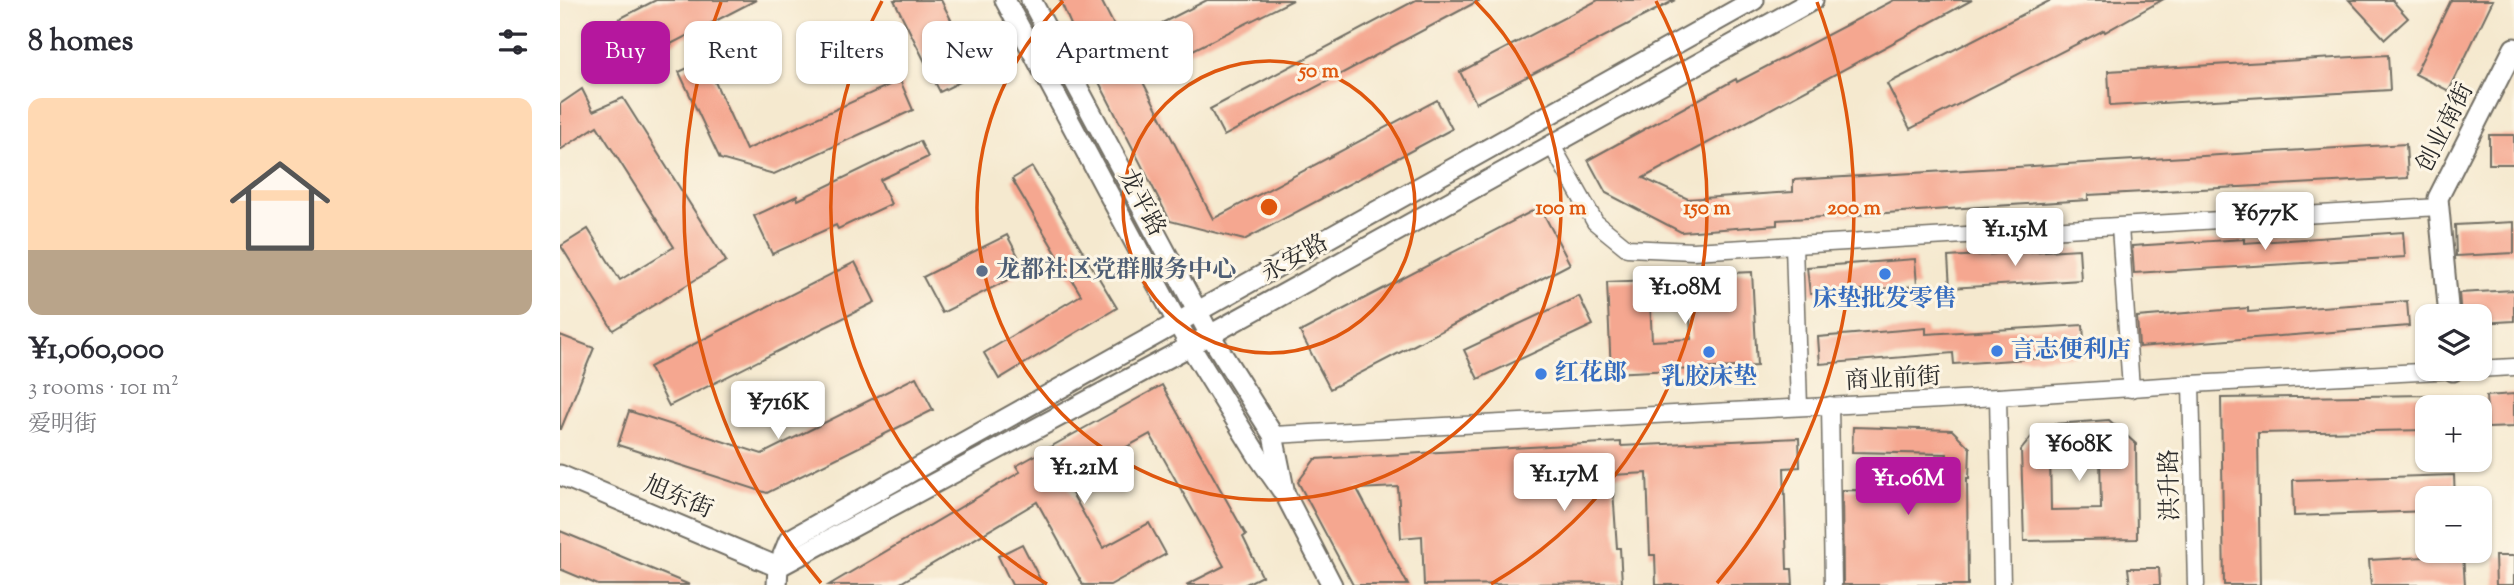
<!DOCTYPE html>
<meta charset="utf-8">
<style>
:root{--surface:#fff;--page:#f2f2f3;--text:#2b2b33;--muted:#7c7c81;--accent:#b5179e}
body{margin:0;font-family:"Sorts Mill Goudy","Noto Serif SC",serif;background:var(--page);color:var(--text);height:100vh;display:flex;flex-direction:column;font-size:26px;white-space:nowrap}
*{box-sizing:border-box;margin:0}
p{font-size:23px;color:var(--muted)}
.icon{flex:none;width:38px;height:38px;fill:none;stroke:currentColor;stroke-width:2;stroke-linecap:round;stroke-linejoin:round}
.map{position:relative;flex:1;overflow:hidden}
.details{display:flex;flex-direction:column;background:var(--surface);width:560px}
.details>*{flex:none}
.guide{position:absolute;left:21px;top:21px;width:665px;height:63px;display:flex;gap:14px}
.tools{position:absolute;left:1855px;top:304px;display:grid;gap:14px}
.tools a{display:grid;place-items:center;width:77px;height:77px;border-radius:14px;background:var(--surface);box-shadow:0 2px 5px #0004;font-size:35px}
.price{position:absolute;translate:-50% -60px;padding:0 16px;border-radius:7px;background:#fff;color:#222;font-size:23px;line-height:46px;filter:drop-shadow(0 2px 4px #0008)}
.price::after{content:'';position:absolute;left:50%;top:42px;width:21px;height:16px;margin-left:-10px;background:inherit;clip-path:polygon(0 0,100% 0,50% 100%)}
.price.active{background:var(--accent);color:#fff}
ul{padding:0;list-style:none}
li{display:grid;align-content:center;gap:14px;height:371px;padding:0 28px}
li span{display:grid;place-items:center;height:217px;border-radius:14px;color:#555}
li>.icon{margin-inline-start:auto}
span .icon{width:126px;height:126px;fill:#fffc;stroke-width:1}
li b{font-size:30px}
h2{display:flex;justify-content:space-between;align-items:center;height:84px;padding:0 28px;font-size:30px}
.pill{padding:0 24px;border-radius:14px;background:var(--surface);box-shadow:0 2px 5px #0004;font-size:24px;line-height:63px}
.pill.active{background:var(--accent);color:#fff}
main{display:flex;flex:1;min-height:0}
.map>svg:first-child{display:block}
</style>
<main>
<section class="details">
<h2>8 homes<svg class="icon" aria-label="filters" viewBox="0 0 24 24"><path d="M4 7h16M4 17h16"/><circle cx="9" cy="7" r="2"/><circle cx="15" cy="17" r="2"/></svg></h2>
<ul>
<li><span style="background:linear-gradient(#ffd9b3 70%,#b9a48a 0)"><svg class="icon" aria-label="home" viewBox="0 0 24 24"><path d="M3 11l9-7 9 7M6 9v11h12V9"/></svg></span><div><b>¥1,060,000</b><p>3 rooms · 101 m²</p><p>爱明街</p></div></li>
</ul>
</section>
<div class="map">
<svg width="1954" height="585" viewBox="0 0 1954 585">
<rect width="100%" height="100%" fill="#fcf5e5"/>
<filter id="ink" filterUnits="userSpaceOnUse"><feTurbulence type="fractalNoise" baseFrequency=".0143" numOctaves="2"/><feDisplacementMap in="SourceGraphic" scale="14" xChannelSelector="R" yChannelSelector="G"/><feConvolveMatrix kernelMatrix="1 2 1 2 8 2 1 2 1" color-interpolation-filters="sRGB"/></filter>
<filter id="wash" filterUnits="userSpaceOnUse"><feTurbulence type="fractalNoise" baseFrequency=".00686" numOctaves="4" result="noise"/><feDisplacementMap in="SourceGraphic" scale="28" xChannelSelector="R" yChannelSelector="G"/><feGaussianBlur stdDeviation="1.57" result="paint"/><feColorMatrix in="noise" values="0 0 0 0 0 0 0 0 0 0 0 0 0 0 0 0 0 1.4 0 .05"/><feComposite in="paint" operator="in"/></filter>
<g filter="url(#wash)">
<rect width="100%" height="100%" fill="#f5e9cf"/>
<g id="blocks">
<g fill="#f5a790" fill-rule="evenodd">
<path d="M 96,0 L 196,0 L 80,60 L 59,19 Z"/>
<path d="M 334,0 L 381,0 L 418,73 L 380,92 Z"/>
<path d="M 500,0 L 541,0 L 653,219 L 877,100 L 892,129 L 684,240 L 610,221 L 519,43 Z"/>
<path d="M 647,0 L 733,0 L 619,57 L 602,23 Z"/>
<path d="M 856,0 L 920,0 L 664,136 L 650,109 Z"/>
<path d="M 1038,0 L 1115,0 L 916,103 L 900,72 Z"/>
<path d="M 1334,0 L 1412,0 L 1083,178 L 1128,199 L 1233,192 L 1233,180 L 1846,144 L 1848,178 L 1528,195 L 1528,200 L 1217,220 L 1217,225 L 1121,232 L 1046,193 L 1028,160 L 1176,79 L 1177,82 Z"/>
<path d="M 1491,0 L 1602,0 L 1545,32 L 1544,30 L 1350,129 L 1327,84 Z"/>
<path d="M 1789,0 L 1832,0 L 1848,18 L 1825,39 Z"/>
<path d="M 1891,0 L 1933,0 L 1889,91 L 1855,74 Z"/>
<path d="M 1828,55 L 1830,90 L 1550,106 L 1548,71 Z"/>
<path d="M 145,60 L 186,150 L 340,80 L 353,110 L 214,174 L 160,159 L 119,72 Z"/>
<path d="M 22,89 L 33,111 L 63,98 L 166,261 L 53,330 L 1,246 L 28,229 L 60,280 L 114,247 L 37,126 L 0,150 L 0,104 Z"/>
<rect x="1929" y="135" width="25" height="29"/>
<path d="M 360,141 L 368,157 L 320,180 L 331,204 L 278,229 L 276,225 L 212,254 L 194,216 L 237,196 L 238,200 Z"/>
<path d="M 472,167 L 557,308 L 439,379 L 424,353 L 521,295 L 452,179 Z"/>
<path d="M 980,207 L 1010,264 L 770,389 L 740,332 Z"/>
<path d="M 1954,222 L 1954,253 L 1896,256 L 1895,225 Z"/>
<path d="M 1843,232 L 1845,257 L 1574,273 L 1572,246 L 1684,239 L 1684,243 Z"/>
<path d="M 447,235 L 466,271 L 382,313 L 363,277 Z"/>
<path d="M 1519,249 L 1521,280 L 1390,288 L 1388,257 Z"/>
<path d="M 1355,259 L 1357,286 L 1250,294 L 1247,267 Z"/>
<path d="M 295,262 L 315,302 L 109,406 L 89,367 Z"/>
<path d="M 1192,272 L 1197,366 L 1051,373 L 1047,282 L 1089,280 L 1092,341 L 1131,339 L 1128,275 Z"/>
<path d="M 1954,290 L 1954,321 L 1920,323 L 1920,317 L 1901,317 L 1899,293 Z"/>
<path d="M 1019,296 L 1033,325 L 918,379 L 904,350 Z"/>
<path d="M 1847,301 L 1849,326 L 1579,347 L 1577,317 L 1688,308 L 1688,312 Z"/>
<path d="M 1523,325 L 1525,355 L 1394,364 L 1393,353 L 1260,364 L 1258,337 L 1366,328 L 1366,334 Z"/>
<path d="M 0,335 L 34,348 L 1,429 L 0,429 Z"/>
<path d="M 356,377 L 373,410 L 207,493 L 58,445 L 69,411 L 202,454 Z"/>
<path d="M 602,385 L 686,535 L 683,537 L 702,576 L 684,585 L 626,585 L 664,566 L 590,434 L 505,481 L 543,548 L 589,523 L 606,554 L 550,585 L 523,585 L 477,502 L 337,585 L 269,585 L 460,472 L 456,466 Z"/>
<path d="M 1954,394 L 1954,427 L 1928,428 L 1926,396 Z"/>
<path d="M 1867,395 L 1867,430 L 1698,433 L 1700,585 L 1664,585 L 1661,398 Z"/>
<path d="M 1549,420 L 1576,444 L 1577,539 L 1464,541 L 1461,450 L 1481,425 ZM 1540,451 L 1541,509 L 1491,510 L 1490,452 Z"/>
<path d="M 1293,427 L 1392,430 L 1410,448 L 1409,478 L 1407,478 L 1408,585 L 1283,585 L 1282,490 L 1386,491 L 1387,454 L 1292,452 Z"/>
<path d="M 1239,438 L 1240,467 L 1224,468 L 1227,569 L 1232,569 L 1233,585 L 1096,585 L 1095,555 L 1090,555 L 1087,473 L 1052,475 L 1057,548 L 1060,548 L 1062,583 L 864,585 L 862,536 L 841,538 L 838,487 L 797,489 L 848,585 L 793,585 L 738,482 L 755,459 L 1061,442 L 1061,446 Z"/>
<path d="M 1894,475 L 1895,499 L 1867,499 L 1867,511 L 1734,516 L 1733,480 Z"/>
<path d="M 0,531 L 130,585 L 38,585 L 0,569 Z"/>
<path d="M 462,544 L 483,585 L 452,585 L 438,556 Z"/>
<path d="M 1903,555 L 1905,585 L 1811,585 L 1809,560 Z"/>
<path d="M 1935,556 L 1954,556 L 1954,585 L 1936,585 Z"/>
<path d="M 1568,568 L 1599,568 L 1600,585 L 1570,585 Z"/>
</g>
</g>
</g>
<g filter="url(#ink)">
<use href="#blocks" fill-opacity="0" stroke="#726e64" stroke-width="2"/>
<g fill="none" stroke-linecap="round" stroke-linejoin="round">
<g stroke="#726e64" stroke-width="19">
<g id="minor">
<path d="M 991,144 L 1035,222 L 1067,248 L 1133,251 L 1879,207"/>
<path d="M 1560,227 L 1571,389"/>
<path d="M 1234,245 L 1239,407"/>
<path d="M 1631,384 L 1636,585"/>
<path d="M 1438,397 L 1442,585"/>
<path d="M 1270,405 L 1273,585"/>
<path d="M 713,435 L 1438,397 L 1631,384 L 1954,367"/>
</g>
</g>
<g stroke="#726e64" stroke-width="23">
<g id="tertiary">
<path d="M 445,0 L 630,346 L 698,456 L 726,496 L 772,585"/>
<path d="M 471,0 L 650,335 L 713,435 L 724,489"/>
<path d="M 1889,317 L 1878,198 L 1954,48"/>
<path d="M 1893,369 L 1893,371"/>
<path d="M 0,475 L 218,567"/>
<path d="M 218,567 L 630,346 L 1253,0"/>
<path d="M 217,585 L 218,567 L 229,540 L 1194,0"/>
</g>
</g>
<use href="#minor" stroke="#fff" stroke-width="16"/>
<use href="#tertiary" stroke="#fff" stroke-width="19"/>
</g>
</g>
<g fill="none" stroke="#df570e" stroke-width="3.5">
<circle cx="709" cy="207" r="146"/>
<path d="M915 1A292 292 0 1 1 503 1"/>
<path d="M487 584A438 438 0 0 1 322 1M1096 1A438 438 0 0 1 931 584"/>
<path d="M261 583A585 585 0 0 1 161 2M1257 2A585 585 0 0 1 1157 583"/>
</g>
<circle fill="#5c6f8a" stroke="#fcf5e5" stroke-width="2.5" cx="422" cy="271" r="7"/>
<g fill="#3f7fe0" stroke="#fcf5e5" stroke-width="2.5">
<circle cx="1325" cy="274" r="7"/>
<circle cx="1437" cy="351" r="7"/>
<circle cx="1149" cy="352" r="7"/>
<circle cx="981" cy="374" r="7"/>
</g>
<g text-anchor="middle" dominant-baseline="central" stroke-width="6" stroke-linejoin="round" paint-order="stroke">
<g font-size="24" fill="#2b2b2b" stroke="#fcf5e5">
<text transform="translate(1886 128) rotate(-63)">创业南街</text>
<text transform="translate(581 203) rotate(62)">龙平路</text>
<text transform="translate(735 259) rotate(-29)">永安路</text>
<text transform="translate(1333 380) rotate(-3)">商业前街</text>
<text transform="translate(1611 485) rotate(-91)">洪升路</text>
<text transform="translate(118 498) rotate(23)">旭东街</text>
</g>
<g font-size="24" font-weight="bold" fill="#4e5e75" stroke="#fcf5e5" text-anchor="start">
<text x="436" y="271">龙都社区党群服务中心</text>
</g>
<g font-size="24" font-weight="bold" fill="#366cbe" stroke="#fcf5e5">
<text x="1325" y="300">床垫批发零售</text>
<text x="1451" y="351" text-anchor="start">言志便利店</text>
<text x="995" y="374" text-anchor="start">红花郎</text>
<text x="1149" y="378">乳胶床垫</text>
</g>
</g>
<circle cx="709" cy="207" r="10" fill="#df570e" stroke="#fcf5e5" stroke-width="3.5"/>
<g font-size="21" text-anchor="middle" font-weight="bold" fill="#df570e" stroke="#fcf5e5" stroke-width="6" stroke-linejoin="round" paint-order="stroke">
<text x="759" y="77">50 m</text>
<text x="1001" y="214">100 m</text>
<text x="1147" y="214">150 m</text>
<text x="1294" y="214">200 m</text>
</g>
</svg>
<div class="tools">
<a><svg class="icon" aria-label="layers" viewBox="0 0 24 24"><path d="M12 4l9 5-9 5-9-5zM3 14l9 5 9-5"/></svg></a>
<a>+</a>
<a>−</a>
</div>
<b class="price" style="left:1705px;top:252px">¥677K</b>
<b class="price" style="left:1455px;top:268px">¥1.15M</b>
<b class="price" style="left:1125px;top:326px">¥1.08M</b>
<b class="price" style="left:218px;top:441px">¥716K</b>
<b class="price" style="left:1519px;top:483px">¥608K</b>
<b class="price" style="left:524px;top:506px">¥1.21M</b>
<b class="price" style="left:1004px;top:513px">¥1.17M</b>
<b class="price active" style="left:1348px;top:517px">¥1.06M</b>
<div class="guide">
<a class="pill active">Buy</a>
<a class="pill">Rent</a>
<a class="pill">Filters</a>
<a class="pill">New</a>
<a class="pill">Apartment</a>
</div>
</div>
</main>
